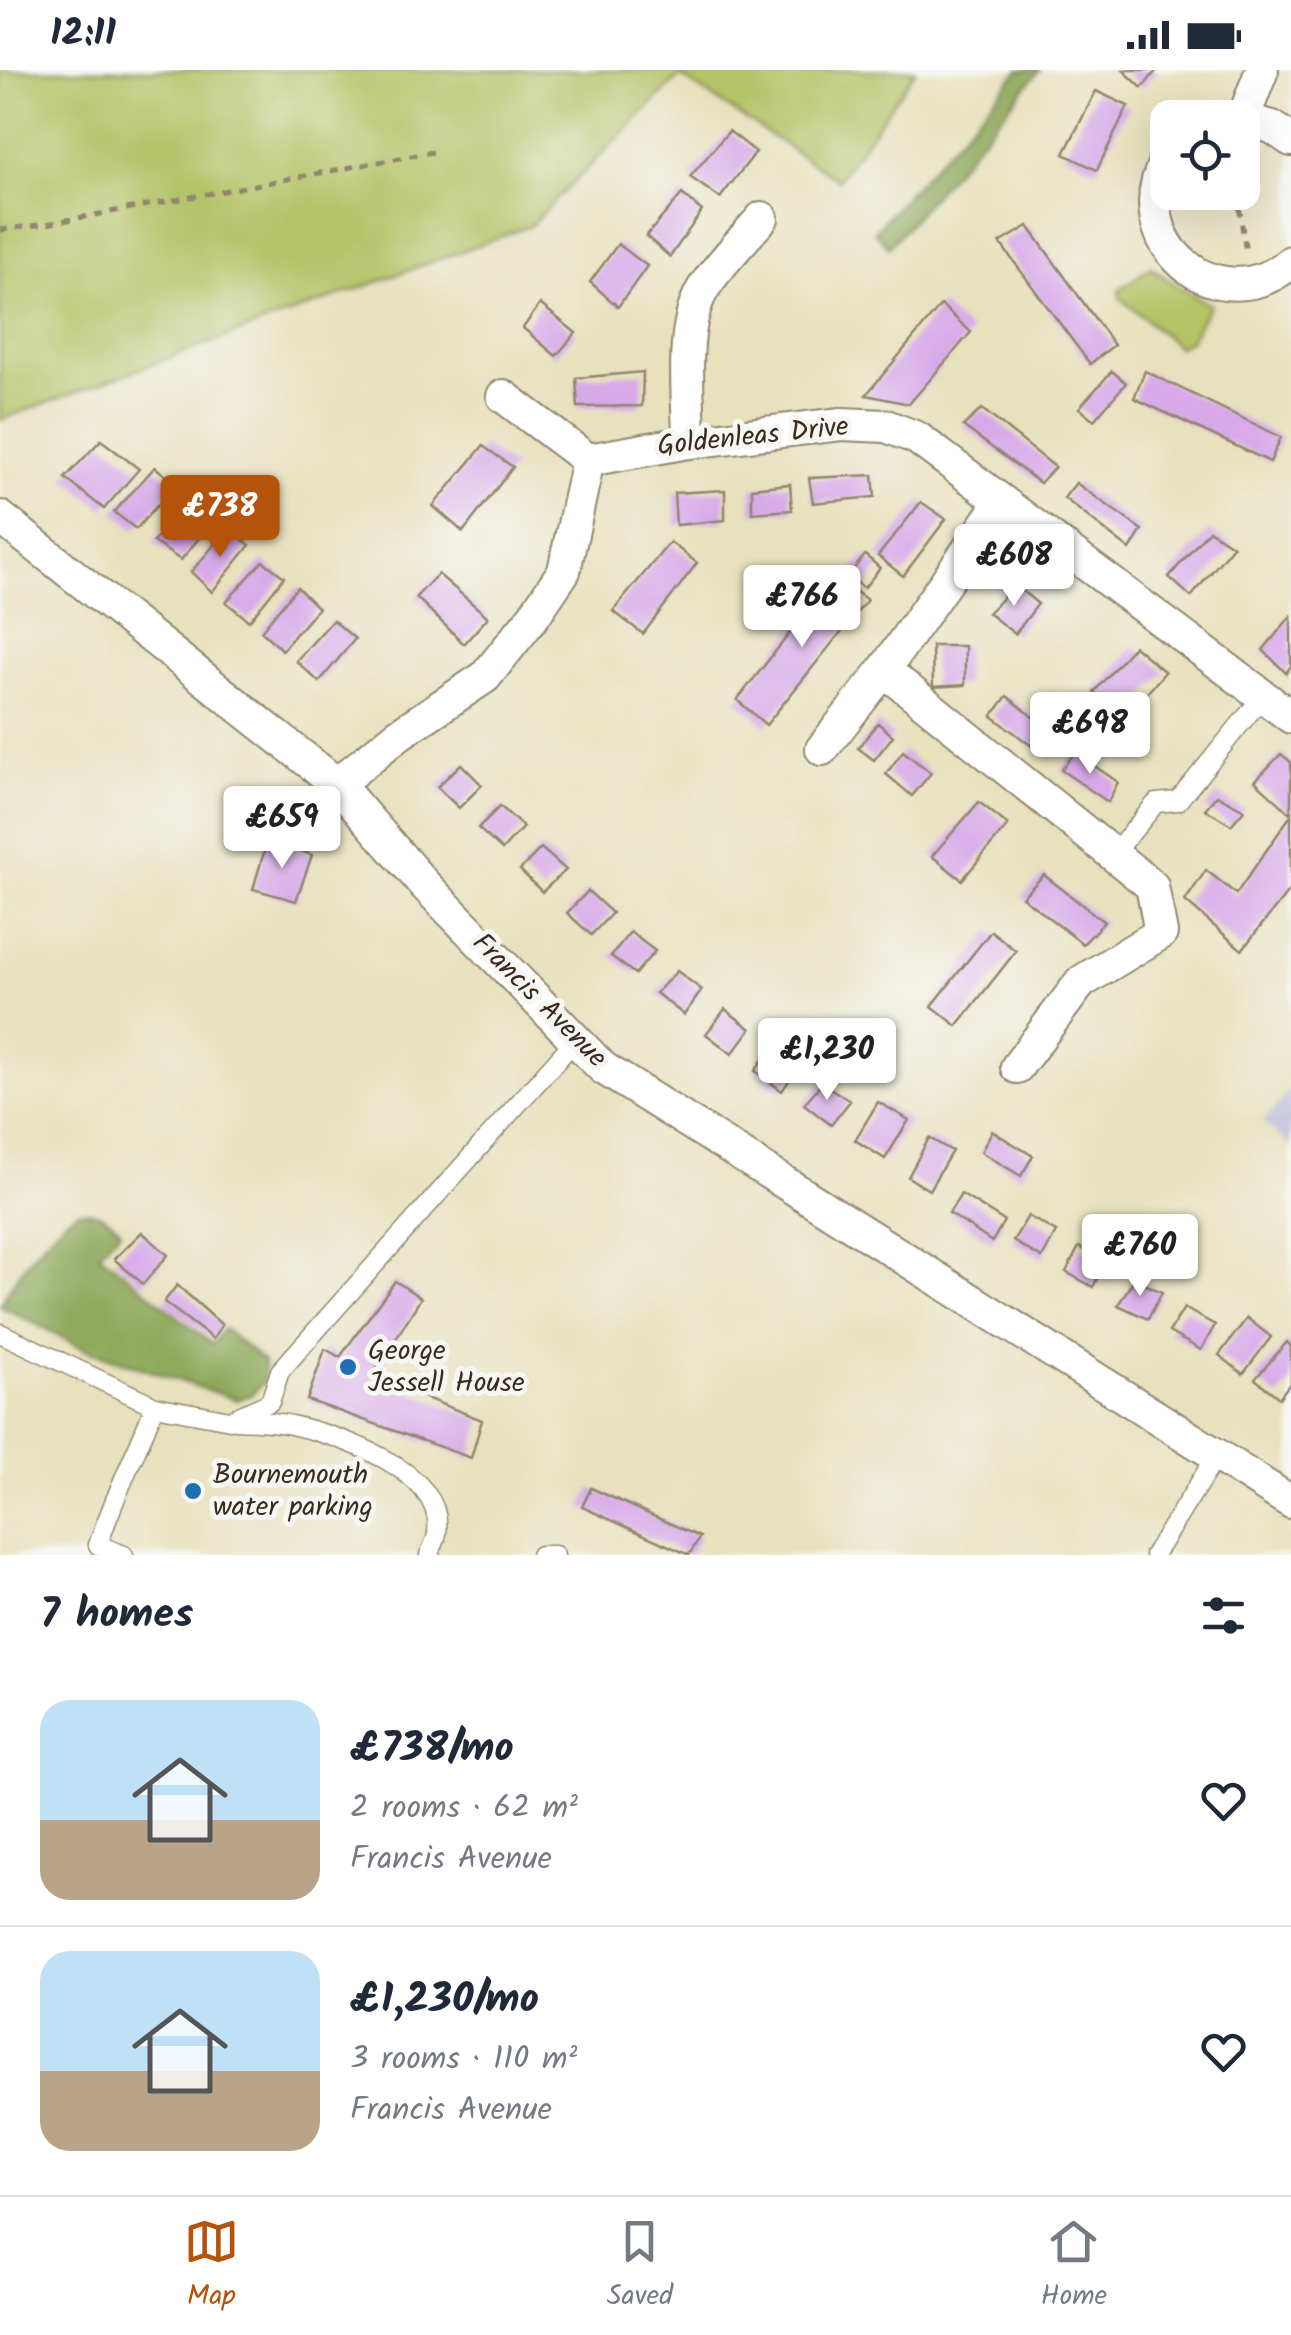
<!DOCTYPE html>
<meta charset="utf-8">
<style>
:root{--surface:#fff;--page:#f2f2f3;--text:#1f2937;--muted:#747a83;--line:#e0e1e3;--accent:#b45309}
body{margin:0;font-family:Kalam,sans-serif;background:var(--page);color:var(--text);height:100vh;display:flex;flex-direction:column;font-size:38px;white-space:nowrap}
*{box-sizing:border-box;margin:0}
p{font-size:32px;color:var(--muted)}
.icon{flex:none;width:55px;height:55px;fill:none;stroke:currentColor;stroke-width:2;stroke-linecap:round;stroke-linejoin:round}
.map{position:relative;height:1485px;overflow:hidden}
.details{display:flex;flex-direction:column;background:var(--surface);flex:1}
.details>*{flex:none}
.tools{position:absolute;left:1150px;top:30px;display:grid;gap:20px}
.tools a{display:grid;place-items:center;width:110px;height:110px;border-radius:20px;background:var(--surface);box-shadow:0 10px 40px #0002;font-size:50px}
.price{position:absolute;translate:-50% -85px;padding:0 22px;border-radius:10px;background:#fff;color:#222;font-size:32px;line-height:65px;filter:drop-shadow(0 2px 5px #0008)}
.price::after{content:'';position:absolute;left:50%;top:60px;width:30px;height:22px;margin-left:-15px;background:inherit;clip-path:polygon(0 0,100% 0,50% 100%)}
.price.selected{background:var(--accent);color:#fff}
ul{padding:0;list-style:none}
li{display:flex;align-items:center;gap:30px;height:250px;padding:0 40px}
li+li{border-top:2px solid var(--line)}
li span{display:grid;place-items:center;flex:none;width:280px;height:200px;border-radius:30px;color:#555}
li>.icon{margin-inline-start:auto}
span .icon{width:120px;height:120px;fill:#fffc;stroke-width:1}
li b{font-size:42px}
h2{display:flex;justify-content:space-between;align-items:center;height:120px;padding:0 40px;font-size:42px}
.status{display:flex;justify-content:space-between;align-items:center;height:70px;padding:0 50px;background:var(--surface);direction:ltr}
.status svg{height:28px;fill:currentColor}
.dock{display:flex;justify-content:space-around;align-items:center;height:140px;border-top:2px solid var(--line);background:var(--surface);font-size:28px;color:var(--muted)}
.dock a{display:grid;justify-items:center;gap:5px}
.dock .selected{color:var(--accent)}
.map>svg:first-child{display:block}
</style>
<div class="status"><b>12:11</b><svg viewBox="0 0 49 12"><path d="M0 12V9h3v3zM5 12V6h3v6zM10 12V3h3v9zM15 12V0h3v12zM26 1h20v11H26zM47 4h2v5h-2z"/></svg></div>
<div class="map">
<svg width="1291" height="1485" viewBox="0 0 1291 1485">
<rect width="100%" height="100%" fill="#f6f6f2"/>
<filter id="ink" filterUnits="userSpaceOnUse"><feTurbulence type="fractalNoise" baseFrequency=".01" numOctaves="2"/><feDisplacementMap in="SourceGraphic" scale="20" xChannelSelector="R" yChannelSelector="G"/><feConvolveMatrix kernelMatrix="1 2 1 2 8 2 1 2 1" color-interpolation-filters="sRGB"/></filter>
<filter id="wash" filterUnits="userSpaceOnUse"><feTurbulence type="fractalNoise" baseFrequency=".0048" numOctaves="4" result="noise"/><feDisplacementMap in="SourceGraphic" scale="40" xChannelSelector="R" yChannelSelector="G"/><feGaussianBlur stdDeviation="2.25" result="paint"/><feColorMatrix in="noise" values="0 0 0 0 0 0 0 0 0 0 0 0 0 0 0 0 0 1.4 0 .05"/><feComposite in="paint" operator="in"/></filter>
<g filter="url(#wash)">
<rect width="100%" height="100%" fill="#e8e1bd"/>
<path fill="#c2c1dc" d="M 1291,1018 L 1291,1076 L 1263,1053 Z"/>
<g fill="#b3c366" stroke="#777642" stroke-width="2.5">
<path d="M 0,0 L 916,0 L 838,110 L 680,6 L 530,156 L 0,350 Z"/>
<path d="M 1151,197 L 1167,209 L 1210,235 L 1190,270 L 1178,277 L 1120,228 L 1120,219 Z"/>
</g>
<g fill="#8ea95b" stroke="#646a3c" stroke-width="2.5">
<path d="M 1019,0 L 1040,0 L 889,177 L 874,162 C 921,107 972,55 1019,0 Z"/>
<path d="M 78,1141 C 98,1141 108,1146 121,1160 L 99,1183 L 212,1274 L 224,1259 L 264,1292 L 264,1311 L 253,1324 L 237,1330 L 85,1279 L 0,1236 C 14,1207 51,1156 78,1141 Z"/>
</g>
<g id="blocks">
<g fill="#d8a9e9">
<path d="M 1123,0 L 1157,0 L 1142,18 Z"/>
<path d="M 1096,21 L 1128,36 L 1097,100 L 1064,84 Z"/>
<path d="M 729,61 L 756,82 L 720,128 L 690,107 Z"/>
<path d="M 682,124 L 702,141 L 670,187 L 646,166 Z"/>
<path d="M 1028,156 L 1114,275 L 1090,294 L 1000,173 Z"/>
<path d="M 618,174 L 647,196 L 618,237 L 590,212 Z"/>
<path d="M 540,234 L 576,263 L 556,286 L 523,258 Z"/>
<path d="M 941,235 L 971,262 L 909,334 L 866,325 Z"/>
<path d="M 1112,301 L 1126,313 L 1094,350 L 1079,338 Z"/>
<path d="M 1145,301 L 1281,367 L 1270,392 L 1134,328 Z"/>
<path d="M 643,302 L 642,336 L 578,337 L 576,308 Z"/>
<path d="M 982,339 L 1055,397 L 1040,413 L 963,356 Z"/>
<path d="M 101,370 L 139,399 L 104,439 L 65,408 Z"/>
<path d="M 483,376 L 513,397 L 463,462 L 433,436 Z"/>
<path d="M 155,397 L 176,414 L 136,459 L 114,442 Z"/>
<path d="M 873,405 L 875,427 L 813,433 L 809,408 Z"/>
<path d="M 1076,413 L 1142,460 L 1130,480 L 1064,428 Z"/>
<path d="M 790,414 L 792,440 L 752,443 L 752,418 Z"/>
<path d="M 725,420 L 725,450 L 676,455 L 674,423 Z"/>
<path d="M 194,428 L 218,445 L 181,490 L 153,472 Z"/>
<path d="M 921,432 L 946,449 L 903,506 L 878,486 Z"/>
<path d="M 228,459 L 250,475 L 212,522 L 191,502 Z"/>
<path d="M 1209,460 L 1233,476 L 1191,527 L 1169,507 Z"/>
<path d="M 670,472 L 697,493 L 643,564 L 613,541 Z"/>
<path d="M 865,485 L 880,498 L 864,518 L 848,506 Z"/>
<path d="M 1019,485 L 1047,507 L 1038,516 L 1013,496 Z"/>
<path d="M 263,491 L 284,507 L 249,551 L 226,532 Z"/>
<path d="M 438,504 L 488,547 L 464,574 L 416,527 Z"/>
<path d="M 835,506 L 867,530 L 766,655 L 737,630 Z"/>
<path d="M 1015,515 L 1038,534 L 1015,564 L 988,543 Z"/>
<path d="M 297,517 L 318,538 L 282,580 L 261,561 Z"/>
<path d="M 1291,546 L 1291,596 L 1286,603 L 1263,580 Z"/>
<path d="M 333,550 L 355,569 L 319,612 L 296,591 Z"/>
<path d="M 932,576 L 965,576 L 965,615 L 933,617 Z"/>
<path d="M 1134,576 L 1165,602 L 1126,648 L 1094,622 Z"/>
<path d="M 1007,626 L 1047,658 L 1033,677 L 992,646 Z"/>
<path d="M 1066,638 L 1091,657 L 1078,671 L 1055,654 Z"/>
<path d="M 878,653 L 893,666 L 874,690 L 858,678 Z"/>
<path d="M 903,681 L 931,703 L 912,726 L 886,704 Z"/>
<path d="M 1075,683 L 1118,712 L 1108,732 L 1061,700 Z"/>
<path d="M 1281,684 L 1291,692 L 1291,744 L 1255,711 Z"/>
<path d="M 461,694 L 482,715 L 459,738 L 437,717 Z"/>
<path d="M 1217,725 L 1244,740 L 1231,755 L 1205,739 Z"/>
<path d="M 979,732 L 1008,755 L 962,810 L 932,786 Z"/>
<path d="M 500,736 L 523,757 L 502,780 L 478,758 Z"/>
<path d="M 1291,745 L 1291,818 L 1242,880 L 1185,831 L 1206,800 L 1236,824 Z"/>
<path d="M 268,769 L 312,785 L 296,831 L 253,819 Z"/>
<path d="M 541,778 L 566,800 L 542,822 L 520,800 Z"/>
<path d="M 1044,805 L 1104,852 L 1083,874 L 1022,827 Z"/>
<path d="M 588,821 L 612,843 L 591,865 L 567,843 Z"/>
<path d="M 991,861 L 1016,881 L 957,956 L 932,936 Z"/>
<path d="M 630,862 L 655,881 L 635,904 L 611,886 Z"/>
<path d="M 677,901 L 702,920 L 684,945 L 656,923 Z"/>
<path d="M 725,939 L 751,959 L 732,984 L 706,964 Z"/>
<path d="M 772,976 L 800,994 L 782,1021 L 755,1001 Z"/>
<path d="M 822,1013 L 850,1031 L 831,1055 L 804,1034 Z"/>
<path d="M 878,1032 L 909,1050 L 885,1089 L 855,1070 Z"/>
<path d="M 992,1061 L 1033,1086 L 1021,1106 L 981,1082 Z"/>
<path d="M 929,1068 L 952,1081 L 929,1120 L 908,1107 Z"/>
<path d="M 961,1124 L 1004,1151 L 992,1172 L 949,1143 Z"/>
<path d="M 1028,1146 L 1056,1162 L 1042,1188 L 1013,1171 Z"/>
<path d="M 142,1162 L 168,1185 L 143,1214 L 114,1189 Z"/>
<path d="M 1079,1177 L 1106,1191 L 1093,1217 L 1066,1202 Z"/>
<path d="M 1134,1209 L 1162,1222 L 1148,1249 L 1118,1235 Z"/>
<path d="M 395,1211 L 421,1228 L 372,1307 L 482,1350 L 471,1388 L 307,1330 L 325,1279 L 340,1287 Z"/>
<path d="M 177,1215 L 222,1255 L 213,1269 L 164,1232 Z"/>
<path d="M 1184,1238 L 1215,1255 L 1201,1280 L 1169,1262 Z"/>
<path d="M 1247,1248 L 1271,1267 L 1243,1304 L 1219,1285 Z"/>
<path d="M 1287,1272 L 1291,1276 L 1291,1312 L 1279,1328 L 1255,1309 Z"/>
<path d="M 591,1418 L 700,1467 L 689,1485 L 582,1437 Z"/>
</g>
</g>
</g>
<g filter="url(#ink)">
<use href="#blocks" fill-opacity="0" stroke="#92866e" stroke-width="2.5"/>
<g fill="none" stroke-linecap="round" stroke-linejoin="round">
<g stroke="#92866e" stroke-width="21">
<g id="lane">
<path d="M 1113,785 L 1156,733 L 1178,731 L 1263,626"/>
<path d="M 0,1263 L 155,1336 C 136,1383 114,1427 98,1475 L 124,1485"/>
<path d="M 155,1336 L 230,1350 L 270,1332 L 280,1301 L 575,970"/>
<path d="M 236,1350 C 254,1351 273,1351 291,1355 C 338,1365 445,1400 437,1463 C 437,1470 431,1479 429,1485"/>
<path d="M 540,1485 L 555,1485"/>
<path d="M 1154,1485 L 1217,1385"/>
</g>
</g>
<g stroke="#92866e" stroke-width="36">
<g id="street">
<path d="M 1242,49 L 1272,57 L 1291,70"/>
<path d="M 1243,49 L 1262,0"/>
<path d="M 1168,87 C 1119,172 1220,254 1291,192"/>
<path d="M 503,326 L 588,390 L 689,372 L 841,354 L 886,356 L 917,368 L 1291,647"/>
<path d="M 689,372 C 689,325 678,252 707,213 C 723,190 744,169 762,148"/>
<path d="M 0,447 L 337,714 L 424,814 L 603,998 L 1291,1432"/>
<path d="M 884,600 L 1152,816 L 1161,863 L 1081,912 L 1017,997"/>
<path d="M 822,679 L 884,600 L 1001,433"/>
<path d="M 337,714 L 399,664 L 485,607 L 533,547 L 564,501 L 588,390"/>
</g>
</g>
<g stroke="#92866e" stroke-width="5" stroke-dasharray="8 8" stroke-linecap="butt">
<path d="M 1237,122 L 1246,183"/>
<path d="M 0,160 L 46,154 L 438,81"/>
</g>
<use href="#lane" stroke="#fff" stroke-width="18"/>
<use href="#street" stroke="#fff" stroke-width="32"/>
</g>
</g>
<g fill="#1f6fb2" stroke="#f6f6f2" stroke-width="4">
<circle cx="348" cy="1297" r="10"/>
<circle cx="193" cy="1421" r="10"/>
</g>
<g text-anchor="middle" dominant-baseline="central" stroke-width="10" stroke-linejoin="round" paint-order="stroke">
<g font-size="28" fill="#3b2a1e" stroke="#f6f6f2">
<text transform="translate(753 367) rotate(-6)">Goldenleas Drive</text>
<text transform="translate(539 931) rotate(45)">Francis Avenue</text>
</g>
<g font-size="28" fill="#3b2a1e" stroke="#f6f6f2" text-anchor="start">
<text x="368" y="1281">George<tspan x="368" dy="32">Jessell House</tspan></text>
<text x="213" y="1405">Bournemouth<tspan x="213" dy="32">water parking</tspan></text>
</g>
</g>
</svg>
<div class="tools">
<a><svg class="icon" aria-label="locate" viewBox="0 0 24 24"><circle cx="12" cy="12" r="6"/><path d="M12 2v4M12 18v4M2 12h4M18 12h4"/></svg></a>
</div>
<b class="price selected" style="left:220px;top:490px">£738</b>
<b class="price" style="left:1014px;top:539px">£608</b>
<b class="price" style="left:802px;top:580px">£766</b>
<b class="price" style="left:1090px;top:707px">£698</b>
<b class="price" style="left:282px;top:801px">£659</b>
<b class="price" style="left:827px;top:1033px">£1,230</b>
<b class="price" style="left:1140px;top:1229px">£760</b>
</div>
<section class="details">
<h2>7 homes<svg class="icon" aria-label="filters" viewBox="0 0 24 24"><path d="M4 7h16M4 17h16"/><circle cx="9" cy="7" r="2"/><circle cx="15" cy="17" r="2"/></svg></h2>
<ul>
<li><span style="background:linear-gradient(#bfe0f5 60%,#b9a48a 0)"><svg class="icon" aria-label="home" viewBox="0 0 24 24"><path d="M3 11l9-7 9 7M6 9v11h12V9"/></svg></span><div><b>£738/mo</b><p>2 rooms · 62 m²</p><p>Francis Avenue</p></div><svg class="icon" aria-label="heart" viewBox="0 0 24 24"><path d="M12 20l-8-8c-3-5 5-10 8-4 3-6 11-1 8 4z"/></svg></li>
<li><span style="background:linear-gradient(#bfe0f5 60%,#b9a48a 0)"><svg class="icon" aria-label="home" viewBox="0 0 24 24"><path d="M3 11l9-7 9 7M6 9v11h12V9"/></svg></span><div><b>£1,230/mo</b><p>3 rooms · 110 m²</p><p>Francis Avenue</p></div><svg class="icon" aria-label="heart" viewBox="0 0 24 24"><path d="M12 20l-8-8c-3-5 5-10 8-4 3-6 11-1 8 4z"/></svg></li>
</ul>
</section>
<nav class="dock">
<a class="selected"><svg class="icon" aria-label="map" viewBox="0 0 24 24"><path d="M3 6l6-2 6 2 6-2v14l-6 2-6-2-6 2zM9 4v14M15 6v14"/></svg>Map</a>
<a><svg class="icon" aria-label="saved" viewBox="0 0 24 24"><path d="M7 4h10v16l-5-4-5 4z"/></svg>Saved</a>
<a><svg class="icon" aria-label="home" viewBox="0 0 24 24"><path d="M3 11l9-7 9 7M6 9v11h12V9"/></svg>Home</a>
</nav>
